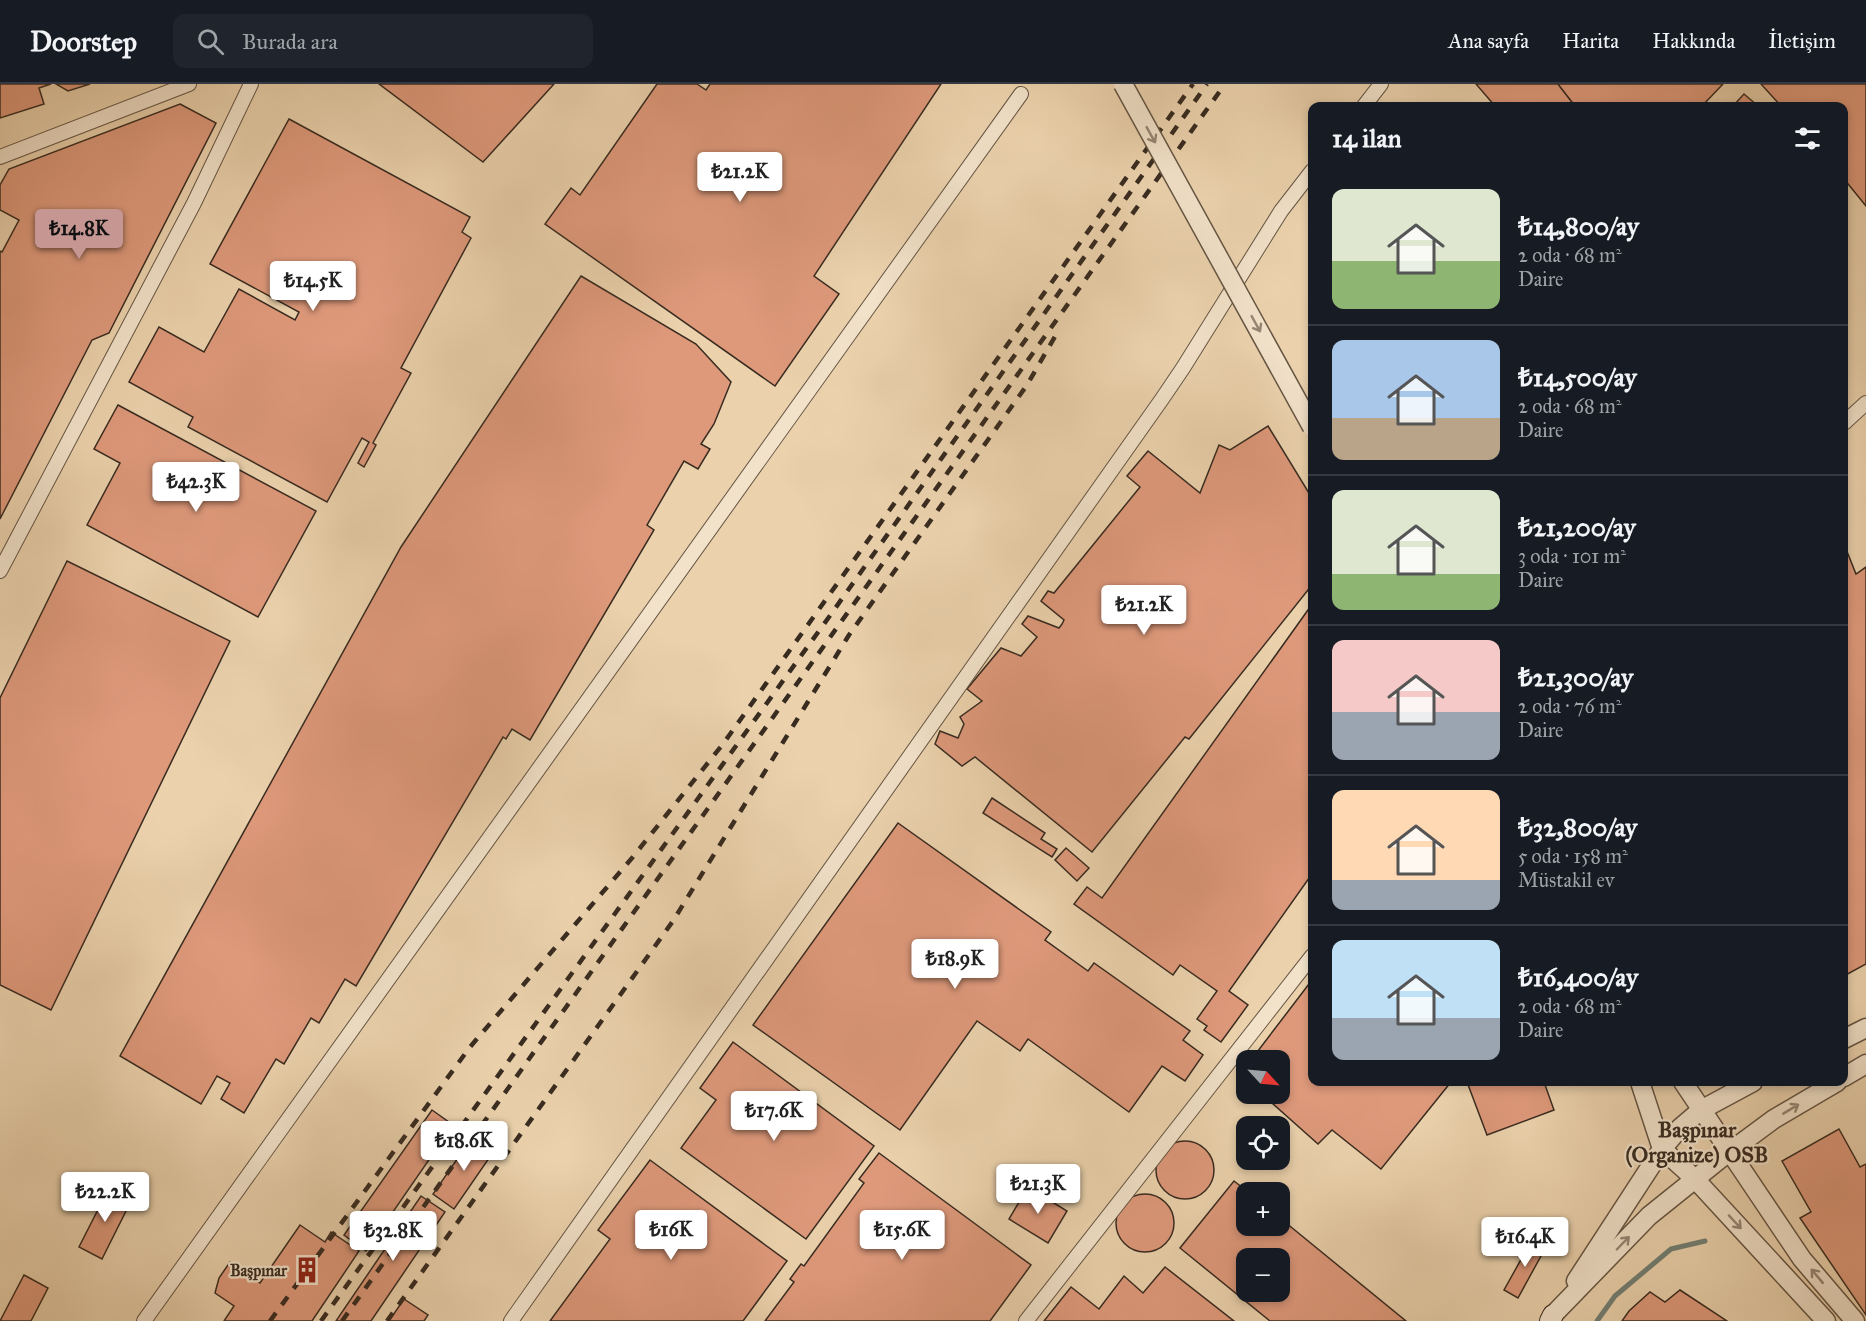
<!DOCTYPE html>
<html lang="tr">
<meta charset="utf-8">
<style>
:root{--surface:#171b24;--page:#20242c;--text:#f1f3f6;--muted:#9ea1a6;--line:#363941;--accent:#c59692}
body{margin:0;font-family:"IM FELL Great Primer",serif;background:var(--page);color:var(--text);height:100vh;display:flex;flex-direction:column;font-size:22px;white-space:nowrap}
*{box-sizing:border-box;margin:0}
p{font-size:20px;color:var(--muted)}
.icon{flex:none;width:33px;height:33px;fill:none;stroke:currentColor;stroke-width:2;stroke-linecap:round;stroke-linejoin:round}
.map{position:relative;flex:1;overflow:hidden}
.side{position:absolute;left:1308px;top:18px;width:540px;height:984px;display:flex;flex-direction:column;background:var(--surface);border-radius:12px;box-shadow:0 3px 9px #0003}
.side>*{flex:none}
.needle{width:39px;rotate:116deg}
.buttons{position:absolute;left:1236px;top:966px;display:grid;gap:12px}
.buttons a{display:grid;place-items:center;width:54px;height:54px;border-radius:12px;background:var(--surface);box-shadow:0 3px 9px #0003;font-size:30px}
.price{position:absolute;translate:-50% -51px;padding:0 14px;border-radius:6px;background:#fff;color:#222;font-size:20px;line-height:39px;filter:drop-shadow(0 2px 3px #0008)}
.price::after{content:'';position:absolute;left:50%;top:36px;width:18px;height:14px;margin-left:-9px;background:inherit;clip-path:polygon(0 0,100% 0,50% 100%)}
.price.current{background:var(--accent);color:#111}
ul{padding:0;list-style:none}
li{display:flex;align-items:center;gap:18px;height:150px;padding:0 24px}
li+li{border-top:2px solid var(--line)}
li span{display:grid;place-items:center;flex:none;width:168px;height:120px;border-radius:12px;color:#555}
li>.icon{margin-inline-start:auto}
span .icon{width:72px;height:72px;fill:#fffc;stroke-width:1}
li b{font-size:26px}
h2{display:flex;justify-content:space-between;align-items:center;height:72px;padding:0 24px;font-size:26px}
header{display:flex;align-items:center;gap:36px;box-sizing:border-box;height:84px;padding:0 30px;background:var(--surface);border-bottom:2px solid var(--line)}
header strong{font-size:28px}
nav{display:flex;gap:33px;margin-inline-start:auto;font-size:21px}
.search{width:420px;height:54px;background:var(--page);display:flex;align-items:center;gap:15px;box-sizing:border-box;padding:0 21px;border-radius:12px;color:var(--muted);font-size:22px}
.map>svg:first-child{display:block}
</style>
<header>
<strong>Doorstep</strong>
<div class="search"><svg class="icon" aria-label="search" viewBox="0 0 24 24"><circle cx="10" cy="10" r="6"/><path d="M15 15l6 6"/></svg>Burada ara</div>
<nav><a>Ana sayfa</a><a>Harita</a><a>Hakkında</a><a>İletişim</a></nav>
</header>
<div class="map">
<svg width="1866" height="1237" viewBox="0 0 1866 1237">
<rect width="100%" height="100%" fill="#ebd2ad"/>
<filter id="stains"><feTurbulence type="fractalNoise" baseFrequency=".00333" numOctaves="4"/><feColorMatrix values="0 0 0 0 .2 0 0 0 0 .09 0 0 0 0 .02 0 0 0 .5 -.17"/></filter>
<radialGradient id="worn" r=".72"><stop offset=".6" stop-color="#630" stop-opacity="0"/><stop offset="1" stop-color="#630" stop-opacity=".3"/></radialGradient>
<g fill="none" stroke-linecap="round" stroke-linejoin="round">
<path stroke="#727f74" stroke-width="5" d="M 1597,1237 L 1615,1212 L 1671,1165 L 1705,1157"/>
</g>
<g fill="#de997b" stroke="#382b20" stroke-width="1.5" fill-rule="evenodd">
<path d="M 0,0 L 51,0 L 39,4 L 44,20 L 0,34 Z"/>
<path d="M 56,0 L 90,0 L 68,7 Z"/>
<path d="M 379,0 L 554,0 L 483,78 Z"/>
<path d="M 657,0 L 697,0 L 706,6 L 710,0 L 941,0 L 814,192 L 839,210 L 775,302 L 545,140 L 571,104 L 580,111 Z"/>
<path d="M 1476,0 L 1558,0 L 1575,22 L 1495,22 Z"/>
<path d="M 1558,0 L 1723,0 L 1702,22 L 1575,22 Z"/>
<path d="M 1761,0 L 1866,0 L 1866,122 L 1844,95 L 1844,22 L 1781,22 Z"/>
<path d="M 1744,10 L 1758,22 L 1733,22 Z"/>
<path d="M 180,20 L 216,39 L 109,249 L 92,256 L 0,435 L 0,167 L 2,168 L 19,136 L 0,126 L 0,101 L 9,85 Z"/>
<path d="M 289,35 L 470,133 L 462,148 L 471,154 L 401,284 L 411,289 L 373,359 L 376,361 L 364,383 L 358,379 L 369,358 L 362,354 L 327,418 L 188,343 L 193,333 L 129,298 L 159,243 L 204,268 L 239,205 L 295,236 L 299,228 L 210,180 Z"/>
<path d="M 581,192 L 696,260 L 731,298 L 714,340 L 701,360 L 710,365 L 698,385 L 684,377 L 647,441 L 654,446 L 530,656 L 512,645 L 506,655 L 503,653 L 356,902 L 345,895 L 319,939 L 311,934 L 284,980 L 276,975 L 244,1029 L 221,1015 L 230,999 L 217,992 L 201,1020 L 120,972 L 401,463 Z"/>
<path d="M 118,321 L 316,427 L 258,533 L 87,441 L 120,379 L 94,365 Z"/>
<path d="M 1268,342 L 1312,414 L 1312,501 L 1189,655 L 1185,653 L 1092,768 L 975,673 L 962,682 L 935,660 L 940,647 L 958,654 L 964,640 L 960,633 L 982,617 L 967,605 L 1001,564 L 1021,572 L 1037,553 L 1022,540 L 1028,532 L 1059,544 L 1062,540 L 1064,536 L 1041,517 L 1048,507 L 1054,509 L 1140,403 L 1127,392 L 1148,367 L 1200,409 L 1219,361 L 1230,366 Z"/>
<path d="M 1846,465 L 1856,490 L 1866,483 L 1866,880 L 1844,892 L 1844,466 Z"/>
<path d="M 67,477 L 230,557 L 51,926 L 0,901 L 0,614 Z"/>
<path d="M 1308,526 L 1312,530 L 1312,790 L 1229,907 L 1248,921 L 1221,958 L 1204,946 L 1207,942 L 1197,935 L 1217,907 L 1180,881 L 1173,891 L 1074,820 L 1087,803 L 1102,814 Z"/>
<path d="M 992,714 L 1045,749 L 1041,755 L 1057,765 L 1052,773 L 983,729 Z"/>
<path d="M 898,739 L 1051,848 L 1045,856 L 1088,887 L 1094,879 L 1190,947 L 1183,956 L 1203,971 L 1185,997 L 1162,982 L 1129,1028 L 1028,955 L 1020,967 L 977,937 L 900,1046 L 753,941 Z"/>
<path d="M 1066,764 L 1089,784 L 1077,797 L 1055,776 Z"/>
<path d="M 1312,896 L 1312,998 L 1451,998 L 1381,1085 L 1332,1046 L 1318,1060 L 1262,1010 L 1280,1010 L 1280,976 L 1251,976 Z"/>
<path d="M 733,958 L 874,1062 L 806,1155 L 681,1064 L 716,1016 L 700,1004 Z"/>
<path d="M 1467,998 L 1544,998 L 1554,1026 L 1487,1051 Z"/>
<path d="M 432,1026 L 453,1041 L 366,1167 L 344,1151 Z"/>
<path d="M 1839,1045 L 1860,1083 L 1866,1080 L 1866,1231 L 1800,1134 L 1811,1128 L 1782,1077 Z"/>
<path d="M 473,1052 L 494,1067 L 454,1125 L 433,1110 Z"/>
<circle cx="1185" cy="1086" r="29"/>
<path d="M 879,1069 L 1031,1181 L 990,1237 L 765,1237 L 794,1198 L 790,1195 L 801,1180 L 804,1182 L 864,1099 L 859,1095 Z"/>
<path d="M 650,1076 L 787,1177 L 743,1237 L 550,1237 L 610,1155 L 598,1146 Z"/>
<path d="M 1234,1097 L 1248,1108 L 1246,1108 L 1246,1142 L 1280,1142 L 1280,1134 L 1406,1237 L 1270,1237 L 1180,1164 ZM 1246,1174 L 1280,1174 L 1280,1208 L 1246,1208 Z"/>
<path d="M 1028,1103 L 1067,1127 L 1048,1159 L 1009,1135 Z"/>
<path d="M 109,1104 L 132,1115 L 102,1175 L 79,1163 Z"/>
<circle cx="1145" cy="1139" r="29"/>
<path d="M 421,1112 L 445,1128 L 371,1237 L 336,1237 Z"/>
<path d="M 300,1141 L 325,1158 L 331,1148 L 359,1167 L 312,1237 L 224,1237 L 234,1222 L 215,1209 L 219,1194 L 230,1178 L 260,1199 Z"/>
<path d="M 1533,1154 L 1547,1161 L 1518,1214 L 1504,1206 Z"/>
<path d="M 1165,1183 L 1234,1237 L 1044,1237 L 1071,1203 L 1099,1225 L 1124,1192 L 1143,1209 Z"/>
<path d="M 24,1191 L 48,1204 L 31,1237 L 0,1237 Z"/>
<path d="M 1680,1206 L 1727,1237 L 1622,1237 L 1629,1227 L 1650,1208 L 1665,1218 Z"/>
<path d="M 404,1215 L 428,1231 L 424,1237 L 389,1237 Z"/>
</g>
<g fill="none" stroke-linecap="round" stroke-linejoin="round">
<g stroke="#655543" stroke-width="16">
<g id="minor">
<path d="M 1364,22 L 1381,0"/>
<path d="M 0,73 L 189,0"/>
<path d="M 1844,339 L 1866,319"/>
<path d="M 0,487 L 194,119 L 251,0"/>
<path d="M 144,1237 L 1021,10"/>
<path d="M 511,1237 L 1162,315 L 1183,284 L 1281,127 L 1312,87"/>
<path d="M 1026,1237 L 1312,872"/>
</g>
</g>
<g stroke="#655543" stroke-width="21">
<g id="tertiary">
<path d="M 1844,955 L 1866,944"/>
<path d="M 1844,993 L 1866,980"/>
<path d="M 1640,998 L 1662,1065 L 1695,1095 L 1826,1237"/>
<path d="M 1683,998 L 1802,1175 L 1855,1237"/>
<path d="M 1576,1197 L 1662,1065 L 1680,1044 L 1701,1026 L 1753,998"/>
<path d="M 1553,1231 L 1649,1132 L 1720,1075 L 1774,1035 L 1837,998"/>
</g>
</g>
<g stroke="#382b20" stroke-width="22">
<path id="secondary" d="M 1550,1237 L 1553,1231"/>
</g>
<use href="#minor" stroke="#f2e2ca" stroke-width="14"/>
<use href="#tertiary" stroke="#f2e2ca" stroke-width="18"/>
<use href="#secondary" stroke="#f2e2ca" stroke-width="20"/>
<g stroke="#382b20" stroke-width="4.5" stroke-dasharray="10 10" stroke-linecap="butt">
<path d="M 270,1237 L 470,963 L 632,774 L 723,660 L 1193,0"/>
<path d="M 321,1237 L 829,533 L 1207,0"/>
<path d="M 342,1237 L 1225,0"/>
<path d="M 387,1237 L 673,837 L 849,551 L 1027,301 L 1057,249"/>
</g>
<g stroke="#655543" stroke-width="21" stroke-linecap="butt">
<path id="tertiary-bridge" d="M 1123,0 L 1312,343"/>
</g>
<use href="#tertiary-bridge" stroke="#f2e2ca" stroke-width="18"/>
</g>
<defs><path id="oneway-shaft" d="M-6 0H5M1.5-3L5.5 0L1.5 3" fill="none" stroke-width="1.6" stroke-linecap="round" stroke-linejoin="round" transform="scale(1.5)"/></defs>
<g stroke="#958675">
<use href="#oneway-shaft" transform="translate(1151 51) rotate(61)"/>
<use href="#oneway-shaft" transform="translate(1256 240) rotate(61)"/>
<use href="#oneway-shaft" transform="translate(1791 1025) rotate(-31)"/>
<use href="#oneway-shaft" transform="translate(1735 1138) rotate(47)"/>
<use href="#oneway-shaft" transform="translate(1623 1159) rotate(-46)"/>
<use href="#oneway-shaft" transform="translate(1817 1192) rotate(-130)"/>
</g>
<defs>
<g id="building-bare" transform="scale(2.07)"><path d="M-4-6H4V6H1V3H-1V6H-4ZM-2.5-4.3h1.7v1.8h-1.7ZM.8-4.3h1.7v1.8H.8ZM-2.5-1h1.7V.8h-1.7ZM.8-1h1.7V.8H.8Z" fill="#8f2418" stroke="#f2e2ca" stroke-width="2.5" paint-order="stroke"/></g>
</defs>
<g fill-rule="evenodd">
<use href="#building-bare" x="307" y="1186"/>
</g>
<g text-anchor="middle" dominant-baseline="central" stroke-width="4.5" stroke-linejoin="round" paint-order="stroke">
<g font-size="16" font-weight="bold" fill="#382b20" stroke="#f2e2ca" text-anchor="end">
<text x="287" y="1186">Başpınar</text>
</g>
<g font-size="22" font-weight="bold" fill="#382b20" stroke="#f2e2ca">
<text x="1697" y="1045">Başpınar<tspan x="1697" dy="25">(Organize) OSB</tspan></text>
</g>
</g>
<rect width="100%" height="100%" filter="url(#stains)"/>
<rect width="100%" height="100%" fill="url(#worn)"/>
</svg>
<div class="buttons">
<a><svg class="needle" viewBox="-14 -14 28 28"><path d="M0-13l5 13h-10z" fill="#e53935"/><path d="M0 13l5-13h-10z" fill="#9ea1a6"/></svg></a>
<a><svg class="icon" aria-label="locate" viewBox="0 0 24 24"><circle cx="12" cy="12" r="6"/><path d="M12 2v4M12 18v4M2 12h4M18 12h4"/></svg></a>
<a>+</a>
<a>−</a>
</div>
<b class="price" style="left:740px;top:119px">₺21.2K</b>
<b class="price current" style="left:79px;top:176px">₺14.8K</b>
<b class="price" style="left:313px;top:228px">₺14.5K</b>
<b class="price" style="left:196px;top:429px">₺42.3K</b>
<b class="price" style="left:1144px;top:552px">₺21.2K</b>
<b class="price" style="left:955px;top:906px">₺18.9K</b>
<b class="price" style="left:774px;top:1058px">₺17.6K</b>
<b class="price" style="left:464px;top:1088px">₺18.6K</b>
<b class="price" style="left:1038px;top:1131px">₺21.3K</b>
<b class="price" style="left:105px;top:1139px">₺22.2K</b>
<b class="price" style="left:671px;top:1177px">₺16K</b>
<b class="price" style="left:902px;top:1177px">₺15.6K</b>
<b class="price" style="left:393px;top:1178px">₺32.8K</b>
<b class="price" style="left:1525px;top:1184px">₺16.4K</b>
<section class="side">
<h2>14 ilan<svg class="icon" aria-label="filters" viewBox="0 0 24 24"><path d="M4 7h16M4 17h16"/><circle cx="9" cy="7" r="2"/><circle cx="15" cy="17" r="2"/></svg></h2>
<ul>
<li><span style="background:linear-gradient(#dfe7d0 60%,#8fb573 0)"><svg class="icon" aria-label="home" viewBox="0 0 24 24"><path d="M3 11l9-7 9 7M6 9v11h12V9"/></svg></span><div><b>₺14,800/ay</b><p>2 oda · 68 m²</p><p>Daire</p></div></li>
<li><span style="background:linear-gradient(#a9c7e8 65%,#b9a48a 0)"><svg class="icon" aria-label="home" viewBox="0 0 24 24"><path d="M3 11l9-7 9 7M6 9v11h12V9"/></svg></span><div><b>₺14,500/ay</b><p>2 oda · 68 m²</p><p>Daire</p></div></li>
<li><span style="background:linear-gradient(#dfe7d0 70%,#8fb573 0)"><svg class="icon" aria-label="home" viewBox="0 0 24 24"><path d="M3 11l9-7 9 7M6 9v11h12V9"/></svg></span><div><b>₺21,200/ay</b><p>3 oda · 101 m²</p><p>Daire</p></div></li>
<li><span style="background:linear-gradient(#f6c9c9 60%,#9aa5b1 0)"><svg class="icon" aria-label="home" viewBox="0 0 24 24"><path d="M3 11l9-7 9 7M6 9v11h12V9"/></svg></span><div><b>₺21,300/ay</b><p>2 oda · 76 m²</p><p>Daire</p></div></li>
<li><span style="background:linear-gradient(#ffd9b3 75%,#9aa5b1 0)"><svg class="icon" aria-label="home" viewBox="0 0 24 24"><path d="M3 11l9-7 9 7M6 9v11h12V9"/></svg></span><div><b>₺32,800/ay</b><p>5 oda · 158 m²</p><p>Müstakil ev</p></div></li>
<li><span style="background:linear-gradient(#bfe0f5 65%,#9aa5b1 0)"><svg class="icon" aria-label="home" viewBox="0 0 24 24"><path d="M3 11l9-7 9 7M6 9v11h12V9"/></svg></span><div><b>₺16,400/ay</b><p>2 oda · 68 m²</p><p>Daire</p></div></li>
</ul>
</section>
</div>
